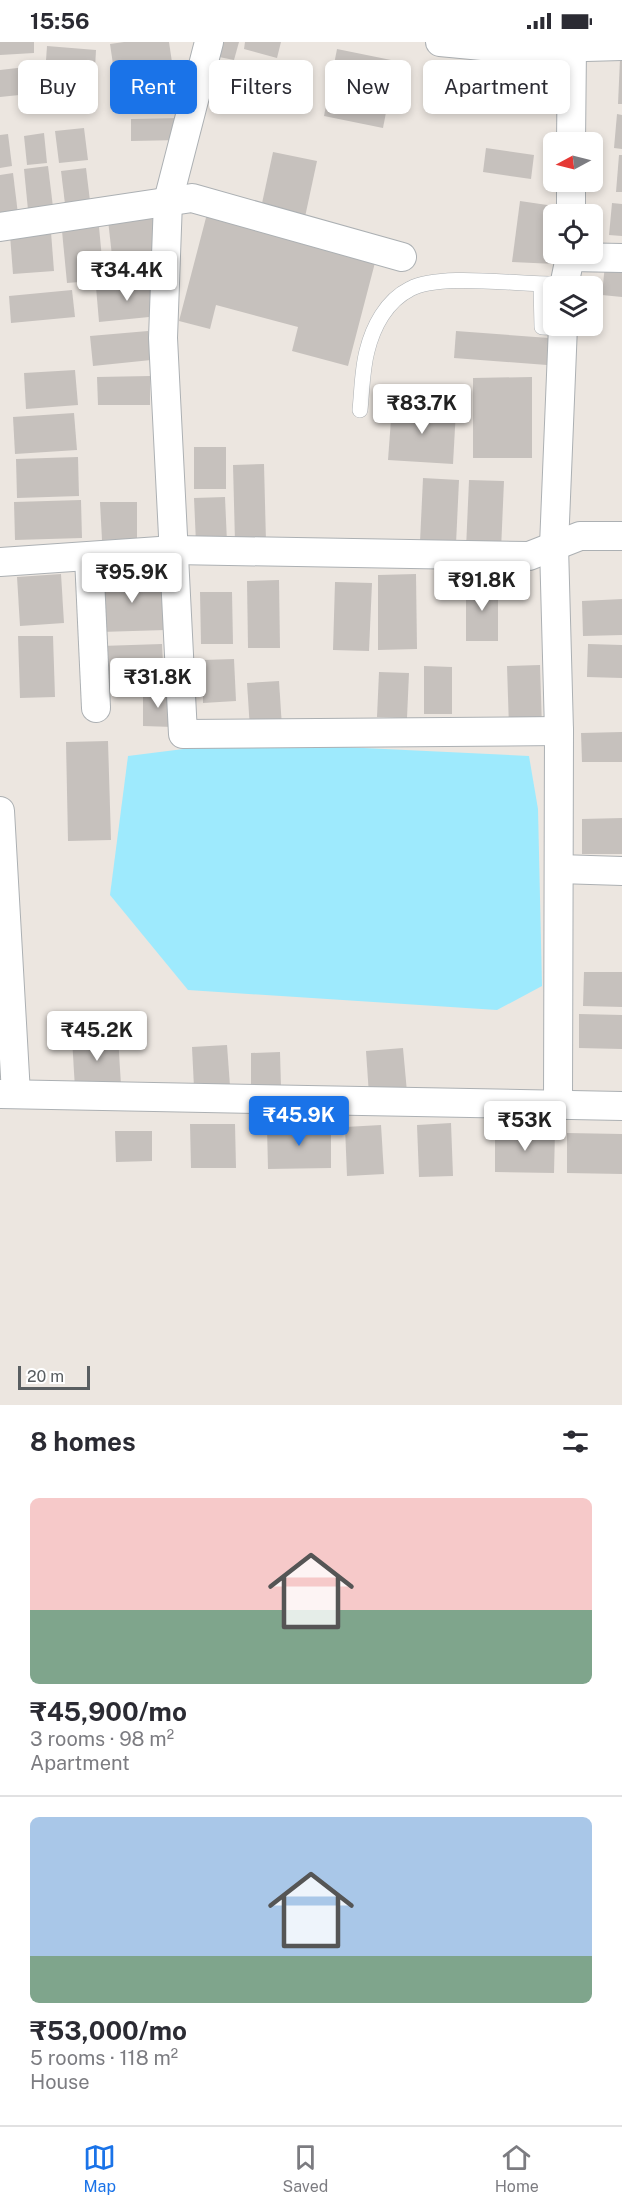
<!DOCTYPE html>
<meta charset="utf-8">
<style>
:root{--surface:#fff;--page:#f7f7f7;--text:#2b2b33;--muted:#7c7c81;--line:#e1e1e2;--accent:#1a73e8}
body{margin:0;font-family:"Public Sans",sans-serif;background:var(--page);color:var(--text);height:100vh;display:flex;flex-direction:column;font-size:22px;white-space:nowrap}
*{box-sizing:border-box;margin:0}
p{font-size:20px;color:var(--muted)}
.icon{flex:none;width:33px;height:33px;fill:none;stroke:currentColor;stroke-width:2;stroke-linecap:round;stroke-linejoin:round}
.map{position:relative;height:1363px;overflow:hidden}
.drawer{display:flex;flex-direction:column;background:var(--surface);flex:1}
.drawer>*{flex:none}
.banner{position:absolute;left:18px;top:18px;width:586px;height:54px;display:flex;gap:12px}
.needle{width:39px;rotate:263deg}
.fabs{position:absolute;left:543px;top:90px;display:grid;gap:12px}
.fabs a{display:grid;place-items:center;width:60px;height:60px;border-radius:9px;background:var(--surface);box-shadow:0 3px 9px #0003;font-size:30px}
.scale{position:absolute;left:18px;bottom:15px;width:72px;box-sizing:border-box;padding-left:6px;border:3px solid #595e61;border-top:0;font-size:16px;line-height:21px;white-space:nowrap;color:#595e61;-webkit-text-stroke:4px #fff;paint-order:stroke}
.price{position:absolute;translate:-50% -51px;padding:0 14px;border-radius:6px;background:#fff;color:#222;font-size:20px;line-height:39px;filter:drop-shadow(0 2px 3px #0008)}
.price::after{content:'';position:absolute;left:50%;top:36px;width:18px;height:14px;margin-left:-9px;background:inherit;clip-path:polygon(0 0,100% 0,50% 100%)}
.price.on{background:var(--accent);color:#fff}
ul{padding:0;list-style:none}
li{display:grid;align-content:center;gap:12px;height:318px;padding:0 30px}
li+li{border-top:2px solid var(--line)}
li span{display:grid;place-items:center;height:186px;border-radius:9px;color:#555}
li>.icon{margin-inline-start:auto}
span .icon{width:108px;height:108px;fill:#fffc;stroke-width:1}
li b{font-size:26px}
h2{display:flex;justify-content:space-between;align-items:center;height:72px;padding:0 30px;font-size:26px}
.tag{padding:0 21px;border-radius:9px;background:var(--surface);box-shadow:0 3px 9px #0003;font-size:21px;line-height:54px}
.tag.on{background:var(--accent);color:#fff}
.status{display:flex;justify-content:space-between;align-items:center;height:42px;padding:0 30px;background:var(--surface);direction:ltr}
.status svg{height:16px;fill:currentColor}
.tab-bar{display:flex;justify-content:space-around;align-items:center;height:84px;border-top:2px solid var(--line);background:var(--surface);font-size:16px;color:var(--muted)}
.tab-bar a{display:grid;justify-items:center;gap:3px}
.tab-bar .on{color:var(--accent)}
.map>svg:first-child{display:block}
</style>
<div class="status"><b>15:56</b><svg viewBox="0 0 49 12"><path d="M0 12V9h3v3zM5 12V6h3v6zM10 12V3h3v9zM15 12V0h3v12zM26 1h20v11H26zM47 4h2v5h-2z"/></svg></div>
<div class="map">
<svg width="622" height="1363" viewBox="0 0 622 1363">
<rect width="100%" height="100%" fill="#ece6e0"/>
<path fill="#9eeafd" d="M 239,700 L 529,714 L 538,767 L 542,944 L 497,968 L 188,948 L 110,853 L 128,714 Z"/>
<g fill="#c6c1bd">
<path d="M 0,0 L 34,0 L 34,11 L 0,13 Z"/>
<path d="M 124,0 L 169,0 L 173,27 L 115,36 L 110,2 Z"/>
<path d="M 222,0 L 239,0 L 234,18 L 219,15 Z"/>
<path d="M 245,0 L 281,0 L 277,16 L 244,7 Z"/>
<path d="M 47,4 L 96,8 L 93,65 L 43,61 Z"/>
<path d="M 337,7 L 396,19 L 383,86 L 324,74 Z"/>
<path d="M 620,17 L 622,17 L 622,62 L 618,62 Z"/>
<path d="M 26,25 L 29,52 L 0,55 L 0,28 Z"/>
<path d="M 186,40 L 187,68 L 157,69 L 156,41 Z"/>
<path d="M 617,72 L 622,73 L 622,107 L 614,106 Z"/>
<path d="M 181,76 L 182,98 L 131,99 L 131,77 Z"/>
<path d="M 84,86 L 88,118 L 59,121 L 55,89 Z"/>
<path d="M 44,91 L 47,121 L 27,123 L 24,94 Z"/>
<path d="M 8,92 L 12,124 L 0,126 L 0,93 Z"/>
<path d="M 486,106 L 534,113 L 531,137 L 483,130 Z"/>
<path d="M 273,110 L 317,119 L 305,175 L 261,166 Z"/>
<path d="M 619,113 L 622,113 L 622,150 L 616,150 Z"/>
<path d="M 48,124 L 53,165 L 28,168 L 24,127 Z"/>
<path d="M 86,126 L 90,159 L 65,162 L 61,129 Z"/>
<path d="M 13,131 L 18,172 L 0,174 L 0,133 Z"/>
<path d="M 520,159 L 554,164 L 555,222 L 512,220 Z"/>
<path d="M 612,161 L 622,162 L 622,194 L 609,193 Z"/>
<path d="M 208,168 L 377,213 L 348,324 L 292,309 L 298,285 L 216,263 L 210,287 L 179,279 Z"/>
<path d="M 153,174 L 158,228 L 114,232 L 108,178 Z"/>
<path d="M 99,185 L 104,238 L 67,241 L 62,189 Z"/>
<path d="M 51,190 L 54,229 L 13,232 L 10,193 Z"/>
<path d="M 605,222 L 622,224 L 622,255 L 602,253 Z"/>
<path d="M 155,239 L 159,274 L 99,280 L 96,245 Z"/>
<path d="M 72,248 L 75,275 L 11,281 L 9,254 Z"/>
<path d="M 148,289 L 151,318 L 93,324 L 90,294 Z"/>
<path d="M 456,289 L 549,296 L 547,323 L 454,316 Z"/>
<path d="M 75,328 L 78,363 L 26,367 L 24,331 Z"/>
<path d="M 150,334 L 150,363 L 98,363 L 97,335 Z"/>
<path d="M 532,335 L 532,416 L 473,416 L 473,336 Z"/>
<path d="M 392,364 L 456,368 L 453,422 L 388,418 Z"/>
<path d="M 74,371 L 77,408 L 15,412 L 13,375 Z"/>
<rect x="194" y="405" width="32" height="42"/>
<path d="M 78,415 L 79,454 L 17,456 L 16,417 Z"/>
<path d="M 264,422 L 266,500 L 235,500 L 233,423 Z"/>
<path d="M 423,436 L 459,438 L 456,502 L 420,500 Z"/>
<path d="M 469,438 L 504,439 L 501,508 L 466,507 Z"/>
<path d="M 225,455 L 227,500 L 196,501 L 194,456 Z"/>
<path d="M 81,458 L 82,496 L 15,498 L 14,460 Z"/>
<path d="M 100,460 L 137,460 L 137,497 L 102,498 Z"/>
<path d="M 61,532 L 64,581 L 20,584 L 17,535 Z"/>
<path d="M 416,532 L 417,607 L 378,608 L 378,533 Z"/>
<path d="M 163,533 L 166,588 L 100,590 L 97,536 Z"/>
<path d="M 279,538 L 280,606 L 248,606 L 247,539 Z"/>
<path d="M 335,540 L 372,541 L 369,609 L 333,608 Z"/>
<path d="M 466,541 L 498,542 L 498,599 L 466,599 Z"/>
<path d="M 200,550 L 232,550 L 233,602 L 201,602 Z"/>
<path d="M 622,557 L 622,593 L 583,594 L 582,559 Z"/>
<path d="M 18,594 L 53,594 L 55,655 L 20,656 Z"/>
<path d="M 162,602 L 164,641 L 103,644 L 101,604 Z"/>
<path d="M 588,602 L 622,603 L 622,636 L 587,635 Z"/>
<path d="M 234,617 L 236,659 L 203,661 L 202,618 Z"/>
<path d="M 540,623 L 542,685 L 509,686 L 507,624 Z"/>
<path d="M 424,624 L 452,625 L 452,672 L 424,672 Z"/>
<path d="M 379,630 L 409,631 L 407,676 L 377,675 Z"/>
<path d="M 279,639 L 282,685 L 250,687 L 247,641 Z"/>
<path d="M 143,650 L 173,650 L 173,685 L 143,684 Z"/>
<path d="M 622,690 L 622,720 L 582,720 L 581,691 Z"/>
<path d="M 108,699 L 111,798 L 68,799 L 66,700 Z"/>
<path d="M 622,776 L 622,812 L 582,812 L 582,777 Z"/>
<path d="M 584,930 L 622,930 L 622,965 L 583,964 Z"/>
<path d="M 579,972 L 622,973 L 622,1007 L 579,1006 Z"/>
<path d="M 118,994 L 121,1043 L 75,1046 L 72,997 Z"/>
<path d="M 227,1003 L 230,1044 L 194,1046 L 192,1005 Z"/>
<path d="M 403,1006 L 407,1050 L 369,1053 L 366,1009 Z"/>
<path d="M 280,1010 L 281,1045 L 251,1046 L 251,1011 Z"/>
<path d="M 451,1081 L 453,1134 L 419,1135 L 417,1083 Z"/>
<path d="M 190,1082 L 235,1082 L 236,1126 L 191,1126 Z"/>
<path d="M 381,1083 L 384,1132 L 347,1134 L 345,1085 Z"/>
<path d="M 331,1084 L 331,1126 L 268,1127 L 267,1085 Z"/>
<path d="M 115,1089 L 152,1089 L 152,1119 L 116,1120 Z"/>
<path d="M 495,1090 L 555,1090 L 554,1131 L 495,1130 Z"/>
<path d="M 567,1091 L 622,1092 L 622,1132 L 567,1131 Z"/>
</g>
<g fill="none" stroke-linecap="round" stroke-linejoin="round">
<g stroke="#acb0b3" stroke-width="16">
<g id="lane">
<path d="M 541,243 L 542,285 L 563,286"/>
<path d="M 360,368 C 362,349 362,328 367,309 C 373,285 386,259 410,247 C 442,230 525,244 564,242"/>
</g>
</g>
<g stroke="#acb0b3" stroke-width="30">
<g id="street">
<path d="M 209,0 L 168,159 L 163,296 L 183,692 L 559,689"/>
<path d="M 440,0 L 514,7 L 622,4"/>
<path d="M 571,100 L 572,5"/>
<path d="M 571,172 L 571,140"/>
<path d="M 0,185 L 192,156 L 402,215"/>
<path d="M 564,244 L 570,215 L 622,216"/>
<path d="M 89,515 L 96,666"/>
<path d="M 0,520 L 174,508 L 529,514 L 580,494 L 622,494"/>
<path d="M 0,769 L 16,1052"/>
<path d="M 559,827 L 622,829"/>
<path d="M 0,1052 L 622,1064"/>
<path d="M 558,1062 L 559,689 L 554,504 L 563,284"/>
</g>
</g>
<use href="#lane" stroke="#fff" stroke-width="15"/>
<use href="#street" stroke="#fff" stroke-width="28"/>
</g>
</svg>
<div class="fabs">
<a><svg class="needle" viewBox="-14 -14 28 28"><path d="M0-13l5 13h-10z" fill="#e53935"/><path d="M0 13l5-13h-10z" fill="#7c7c81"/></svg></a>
<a><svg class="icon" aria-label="locate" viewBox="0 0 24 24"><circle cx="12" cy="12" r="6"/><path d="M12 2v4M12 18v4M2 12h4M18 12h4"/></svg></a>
<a><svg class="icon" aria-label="layers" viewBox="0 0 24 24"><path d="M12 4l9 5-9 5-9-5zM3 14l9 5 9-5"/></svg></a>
</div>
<div class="scale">20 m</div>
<b class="price" style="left:127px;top:260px">₹34.4K</b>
<b class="price" style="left:422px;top:393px">₹83.7K</b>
<b class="price" style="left:132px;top:562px">₹95.9K</b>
<b class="price" style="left:482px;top:570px">₹91.8K</b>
<b class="price" style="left:158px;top:667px">₹31.8K</b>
<b class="price" style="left:97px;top:1020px">₹45.2K</b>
<b class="price on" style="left:299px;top:1105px">₹45.9K</b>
<b class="price" style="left:525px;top:1110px">₹53K</b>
<div class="banner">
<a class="tag">Buy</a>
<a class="tag on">Rent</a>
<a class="tag">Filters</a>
<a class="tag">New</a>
<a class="tag">Apartment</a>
</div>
</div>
<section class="drawer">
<h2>8 homes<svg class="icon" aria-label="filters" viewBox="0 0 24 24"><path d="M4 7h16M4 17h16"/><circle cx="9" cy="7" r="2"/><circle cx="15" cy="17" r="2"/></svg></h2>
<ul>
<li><span style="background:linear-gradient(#f6c9c9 60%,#7fa58c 0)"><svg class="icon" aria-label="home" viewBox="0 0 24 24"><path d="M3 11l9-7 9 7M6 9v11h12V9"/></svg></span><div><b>₹45,900/mo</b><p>3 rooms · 98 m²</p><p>Apartment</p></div></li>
<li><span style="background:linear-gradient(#a9c7e8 75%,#7fa58c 0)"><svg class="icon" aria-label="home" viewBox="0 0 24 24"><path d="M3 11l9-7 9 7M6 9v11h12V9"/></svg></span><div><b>₹53,000/mo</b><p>5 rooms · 118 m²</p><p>House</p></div></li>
</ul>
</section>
<nav class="tab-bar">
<a class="on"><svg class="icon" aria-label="map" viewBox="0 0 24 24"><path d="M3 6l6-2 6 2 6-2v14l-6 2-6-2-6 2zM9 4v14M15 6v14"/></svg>Map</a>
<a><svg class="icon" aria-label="saved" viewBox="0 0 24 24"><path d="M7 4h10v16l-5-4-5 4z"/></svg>Saved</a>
<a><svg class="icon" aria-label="home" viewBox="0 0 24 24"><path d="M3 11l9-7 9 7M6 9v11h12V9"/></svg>Home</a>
</nav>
